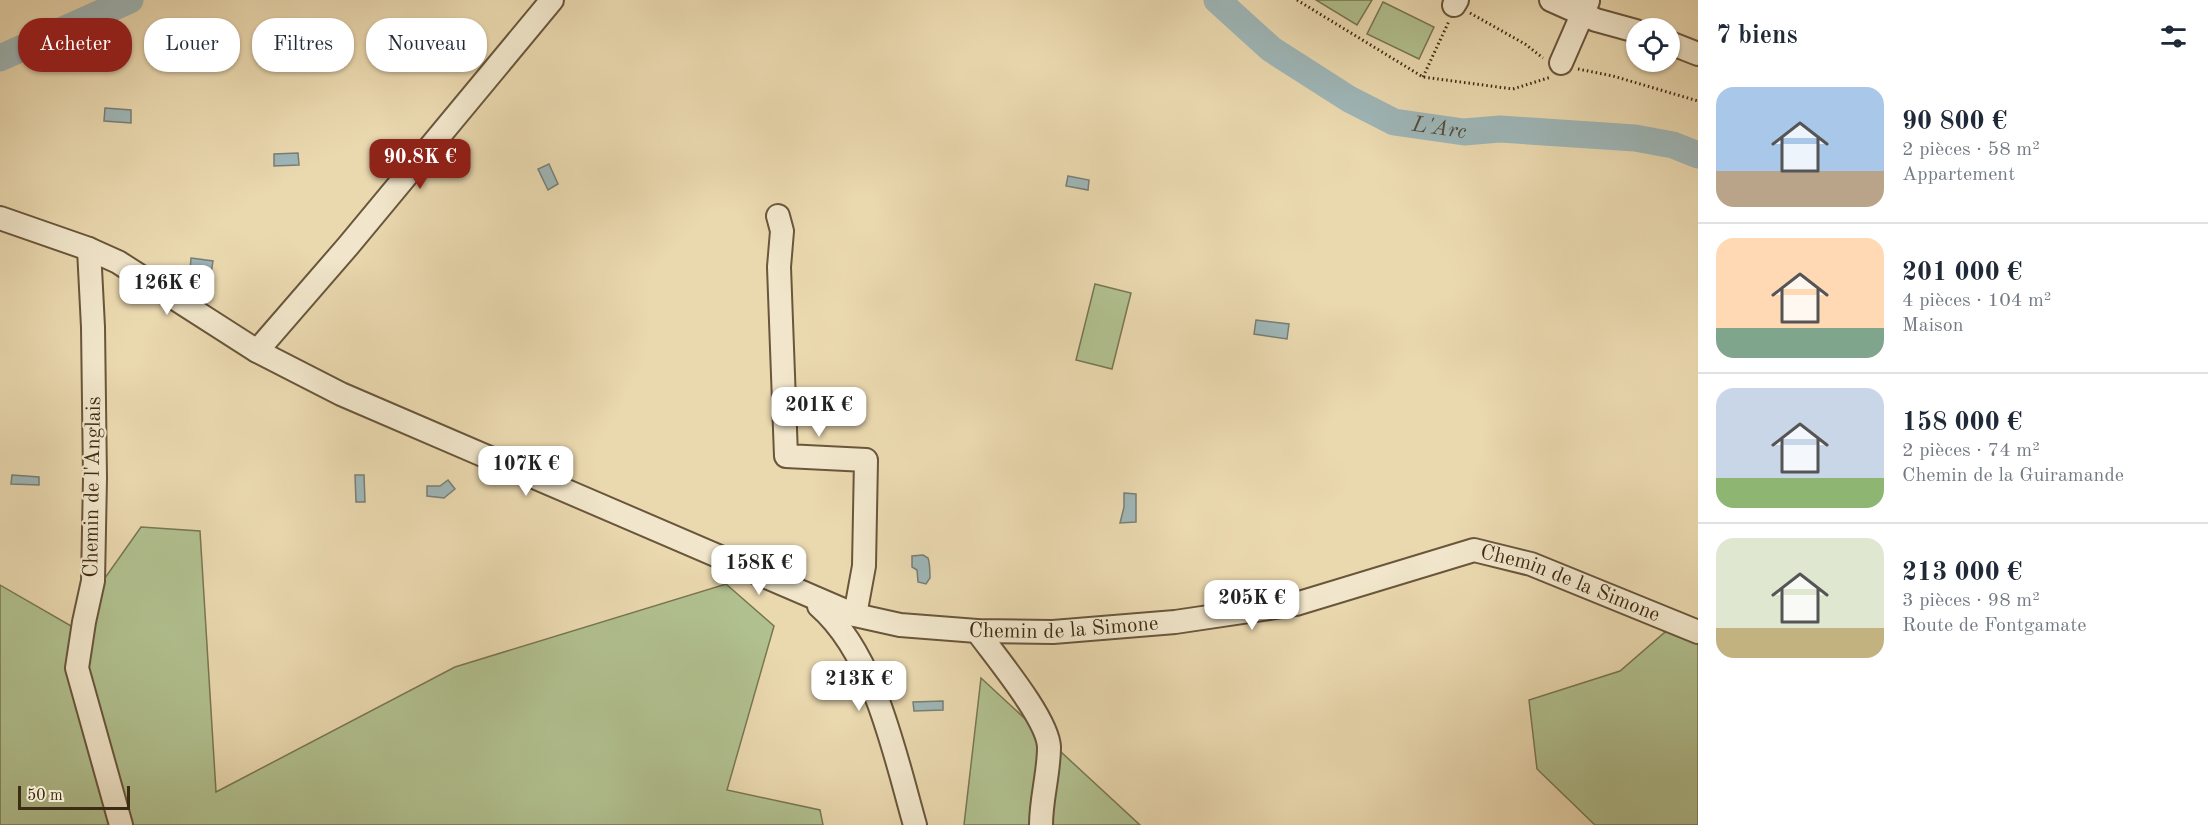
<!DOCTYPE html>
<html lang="fr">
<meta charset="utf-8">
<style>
:root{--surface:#fff;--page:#f6f6f7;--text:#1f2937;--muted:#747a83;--line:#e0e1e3;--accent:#8f2418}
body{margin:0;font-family:"Old Standard TT",serif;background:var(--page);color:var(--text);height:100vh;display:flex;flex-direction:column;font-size:22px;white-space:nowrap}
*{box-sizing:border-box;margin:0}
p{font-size:20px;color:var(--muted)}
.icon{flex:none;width:33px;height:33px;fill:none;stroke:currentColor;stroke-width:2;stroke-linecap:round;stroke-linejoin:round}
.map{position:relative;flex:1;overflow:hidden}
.sheet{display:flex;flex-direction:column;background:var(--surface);width:510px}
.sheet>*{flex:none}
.banner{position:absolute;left:18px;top:18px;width:570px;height:54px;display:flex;gap:12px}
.tools{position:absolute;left:1626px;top:18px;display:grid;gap:12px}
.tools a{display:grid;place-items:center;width:54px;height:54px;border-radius:50%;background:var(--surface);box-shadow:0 2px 4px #0004;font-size:30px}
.scale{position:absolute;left:18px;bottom:15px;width:112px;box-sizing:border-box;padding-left:6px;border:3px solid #3e2b14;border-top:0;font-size:16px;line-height:21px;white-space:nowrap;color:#3e2b14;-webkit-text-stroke:4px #f1e6cb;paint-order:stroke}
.price{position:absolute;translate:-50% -51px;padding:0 14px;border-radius:12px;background:#fff;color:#222;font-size:20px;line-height:39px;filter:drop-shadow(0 2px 3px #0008)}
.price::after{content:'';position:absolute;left:50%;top:36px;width:18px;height:14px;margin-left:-9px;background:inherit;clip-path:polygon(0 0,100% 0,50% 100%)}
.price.on{background:var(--accent);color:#fff}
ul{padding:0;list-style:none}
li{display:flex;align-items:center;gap:18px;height:150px;padding:0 18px}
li+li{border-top:2px solid var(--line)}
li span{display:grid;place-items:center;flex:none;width:168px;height:120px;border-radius:18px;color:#555}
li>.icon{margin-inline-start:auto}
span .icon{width:72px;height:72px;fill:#fffc;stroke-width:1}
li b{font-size:26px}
h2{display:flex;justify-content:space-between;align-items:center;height:72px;padding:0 18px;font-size:26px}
.pill{padding:0 21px;border-radius:24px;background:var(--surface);box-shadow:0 2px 4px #0004;font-size:21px;line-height:54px}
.pill.on{background:var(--accent);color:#fff}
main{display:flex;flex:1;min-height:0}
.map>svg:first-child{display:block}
</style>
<main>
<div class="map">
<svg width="1698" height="825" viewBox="0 0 1698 825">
<rect width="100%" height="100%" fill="#ead8af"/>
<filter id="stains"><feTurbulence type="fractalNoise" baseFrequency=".00333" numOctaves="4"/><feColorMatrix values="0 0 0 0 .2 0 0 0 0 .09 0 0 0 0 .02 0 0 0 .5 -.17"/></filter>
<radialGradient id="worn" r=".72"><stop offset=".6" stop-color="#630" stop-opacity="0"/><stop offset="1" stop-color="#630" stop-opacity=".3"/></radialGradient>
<g fill="#b1c08f" stroke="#787652" stroke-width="1.5">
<path d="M 1316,0 L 1372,0 L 1357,25 Z"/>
<path d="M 1383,2 L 1434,27 L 1419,59 L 1367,34 Z"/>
<path d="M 1095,284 L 1131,293 L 1112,369 L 1076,360 Z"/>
<path d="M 141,527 L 200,531 L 216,792 L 455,667 L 726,584 L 774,626 L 727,790 L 820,810 L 823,825 L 0,825 L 0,585 L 71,626 Z"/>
<path d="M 1698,619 L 1698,825 L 1595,825 L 1537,769 L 1529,700 L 1620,671 L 1664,633 Z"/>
<path d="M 981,678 L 1140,825 L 964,825 Z"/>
</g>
<g fill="#9eb6b7" stroke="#787e76" stroke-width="1.5">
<path d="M 105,108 L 131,110 L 131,123 L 104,121 Z"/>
<path d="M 298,153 L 299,165 L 274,166 L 274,154 Z"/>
<path d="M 549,164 L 558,184 L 548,190 L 538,169 Z"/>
<path d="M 1068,176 L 1089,180 L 1088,190 L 1066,186 Z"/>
<path d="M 191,258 L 213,261 L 211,274 L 190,271 Z"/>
<path d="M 1256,320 L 1289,324 L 1287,339 L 1254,334 Z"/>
<path d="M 12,475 L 39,477 L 39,485 L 11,484 Z"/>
<path d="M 355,475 L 364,475 L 365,502 L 356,502 Z"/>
<path d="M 448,480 L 455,489 L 444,498 L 427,496 L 427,486 L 440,486 Z"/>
<path d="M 1124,493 L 1136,494 L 1136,522 L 1120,523 L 1124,507 Z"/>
<path d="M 923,555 L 928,558 C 930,564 930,571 930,578 L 926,584 L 918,582 L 917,570 L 912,567 L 912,556 Z"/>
<path d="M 943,701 L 943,710 L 914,711 L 913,702 Z"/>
</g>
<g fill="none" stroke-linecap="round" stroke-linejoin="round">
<g stroke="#9eb6b7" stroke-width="27">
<path id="s1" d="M 1217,0 L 1271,49 L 1349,99 L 1394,122 L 1464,132 L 1500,129 L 1635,138 L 1673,145 L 1698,155"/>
<path d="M 0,58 L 130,0"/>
</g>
<g stroke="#69563b" stroke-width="26">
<g id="minor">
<path d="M 1551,0 L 1596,20 L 1636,31"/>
<path d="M 1454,5 L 1457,0"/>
<path d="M 1670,43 L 1698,54"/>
<path d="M 1561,63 L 1588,1"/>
<path d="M 778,216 L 782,231 L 779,267 L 786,456 L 866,460 L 864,566 L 855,615"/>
<path id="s2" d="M 0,218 L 89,249 L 118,262 L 257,351 L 341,394 L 855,615 L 900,625 L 977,631 L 1053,632 L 1175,622 L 1296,604 L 1474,550 L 1531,564 L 1698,632"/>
<path d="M 89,249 L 93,327 L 95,478 L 93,581 L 84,622 L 77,668 L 121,825"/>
<path d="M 257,351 L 348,246 L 552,0"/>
<path d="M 819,606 C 875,655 895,755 915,825"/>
<path d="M 977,631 C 995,656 1048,719 1049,747 C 1049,773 1041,799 1041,825"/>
</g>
</g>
<g stroke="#3e2b14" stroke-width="3" stroke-dasharray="1.5 3" stroke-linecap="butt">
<path d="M 1297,0 L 1423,77 L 1513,89 L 1551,77"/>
<path d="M 1470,13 L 1525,44 L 1543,58"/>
<path d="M 1578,69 L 1613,76 L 1698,101"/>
<path d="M 1423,77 L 1449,21"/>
</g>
<use href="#minor" stroke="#f1e6cb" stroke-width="22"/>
</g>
<g text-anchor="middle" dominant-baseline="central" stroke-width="4.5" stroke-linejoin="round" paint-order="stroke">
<g font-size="21" fill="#3e2b14" stroke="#f1e6cb">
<text transform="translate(93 487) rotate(-89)">Chemin de l'Anglais</text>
<text stroke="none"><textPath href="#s2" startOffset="1677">Chemin de la Simone</textPath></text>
<text stroke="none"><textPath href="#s2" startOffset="1155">Chemin de la Simone</textPath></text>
</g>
<g font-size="22" font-style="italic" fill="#564e3d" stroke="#f1e6cb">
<text stroke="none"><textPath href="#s1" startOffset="262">L'Arc</textPath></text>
</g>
</g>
<rect width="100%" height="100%" filter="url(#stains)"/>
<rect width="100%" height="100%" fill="url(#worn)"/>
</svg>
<div class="tools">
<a><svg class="icon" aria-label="locate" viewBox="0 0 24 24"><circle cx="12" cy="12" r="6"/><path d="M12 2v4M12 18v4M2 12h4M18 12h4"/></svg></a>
</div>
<div class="scale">50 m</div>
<b class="price on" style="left:420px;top:190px">90.8K €</b>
<b class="price" style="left:167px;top:316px">126K €</b>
<b class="price" style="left:819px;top:438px">201K €</b>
<b class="price" style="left:526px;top:497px">107K €</b>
<b class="price" style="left:759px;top:596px">158K €</b>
<b class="price" style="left:1252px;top:631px">205K €</b>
<b class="price" style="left:859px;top:712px">213K €</b>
<div class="banner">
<a class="pill on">Acheter</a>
<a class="pill">Louer</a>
<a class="pill">Filtres</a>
<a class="pill">Nouveau</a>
</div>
</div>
<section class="sheet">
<h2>7 biens<svg class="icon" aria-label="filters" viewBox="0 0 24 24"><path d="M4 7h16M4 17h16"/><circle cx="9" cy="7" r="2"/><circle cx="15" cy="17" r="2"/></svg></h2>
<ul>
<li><span style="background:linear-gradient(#a9c7e8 70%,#b9a48a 0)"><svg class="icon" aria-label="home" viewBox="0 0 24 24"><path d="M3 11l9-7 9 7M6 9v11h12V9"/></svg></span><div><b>90 800 €</b><p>2 pièces · 58 m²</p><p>Appartement</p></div></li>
<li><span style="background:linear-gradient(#ffd9b3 75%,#7fa58c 0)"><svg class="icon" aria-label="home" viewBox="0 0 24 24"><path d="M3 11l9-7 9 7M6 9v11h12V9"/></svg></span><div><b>201 000 €</b><p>4 pièces · 104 m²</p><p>Maison</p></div></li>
<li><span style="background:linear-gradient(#c9d6e8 75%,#8fb573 0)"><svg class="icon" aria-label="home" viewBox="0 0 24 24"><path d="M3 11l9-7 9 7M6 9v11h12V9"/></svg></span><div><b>158 000 €</b><p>2 pièces · 74 m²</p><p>Chemin de la Guiramande</p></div></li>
<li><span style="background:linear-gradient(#dfe7d0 75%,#c2b280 0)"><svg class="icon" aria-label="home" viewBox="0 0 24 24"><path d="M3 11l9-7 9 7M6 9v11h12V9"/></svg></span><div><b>213 000 €</b><p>3 pièces · 98 m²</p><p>Route de Fontgamate</p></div></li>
</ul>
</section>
</main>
